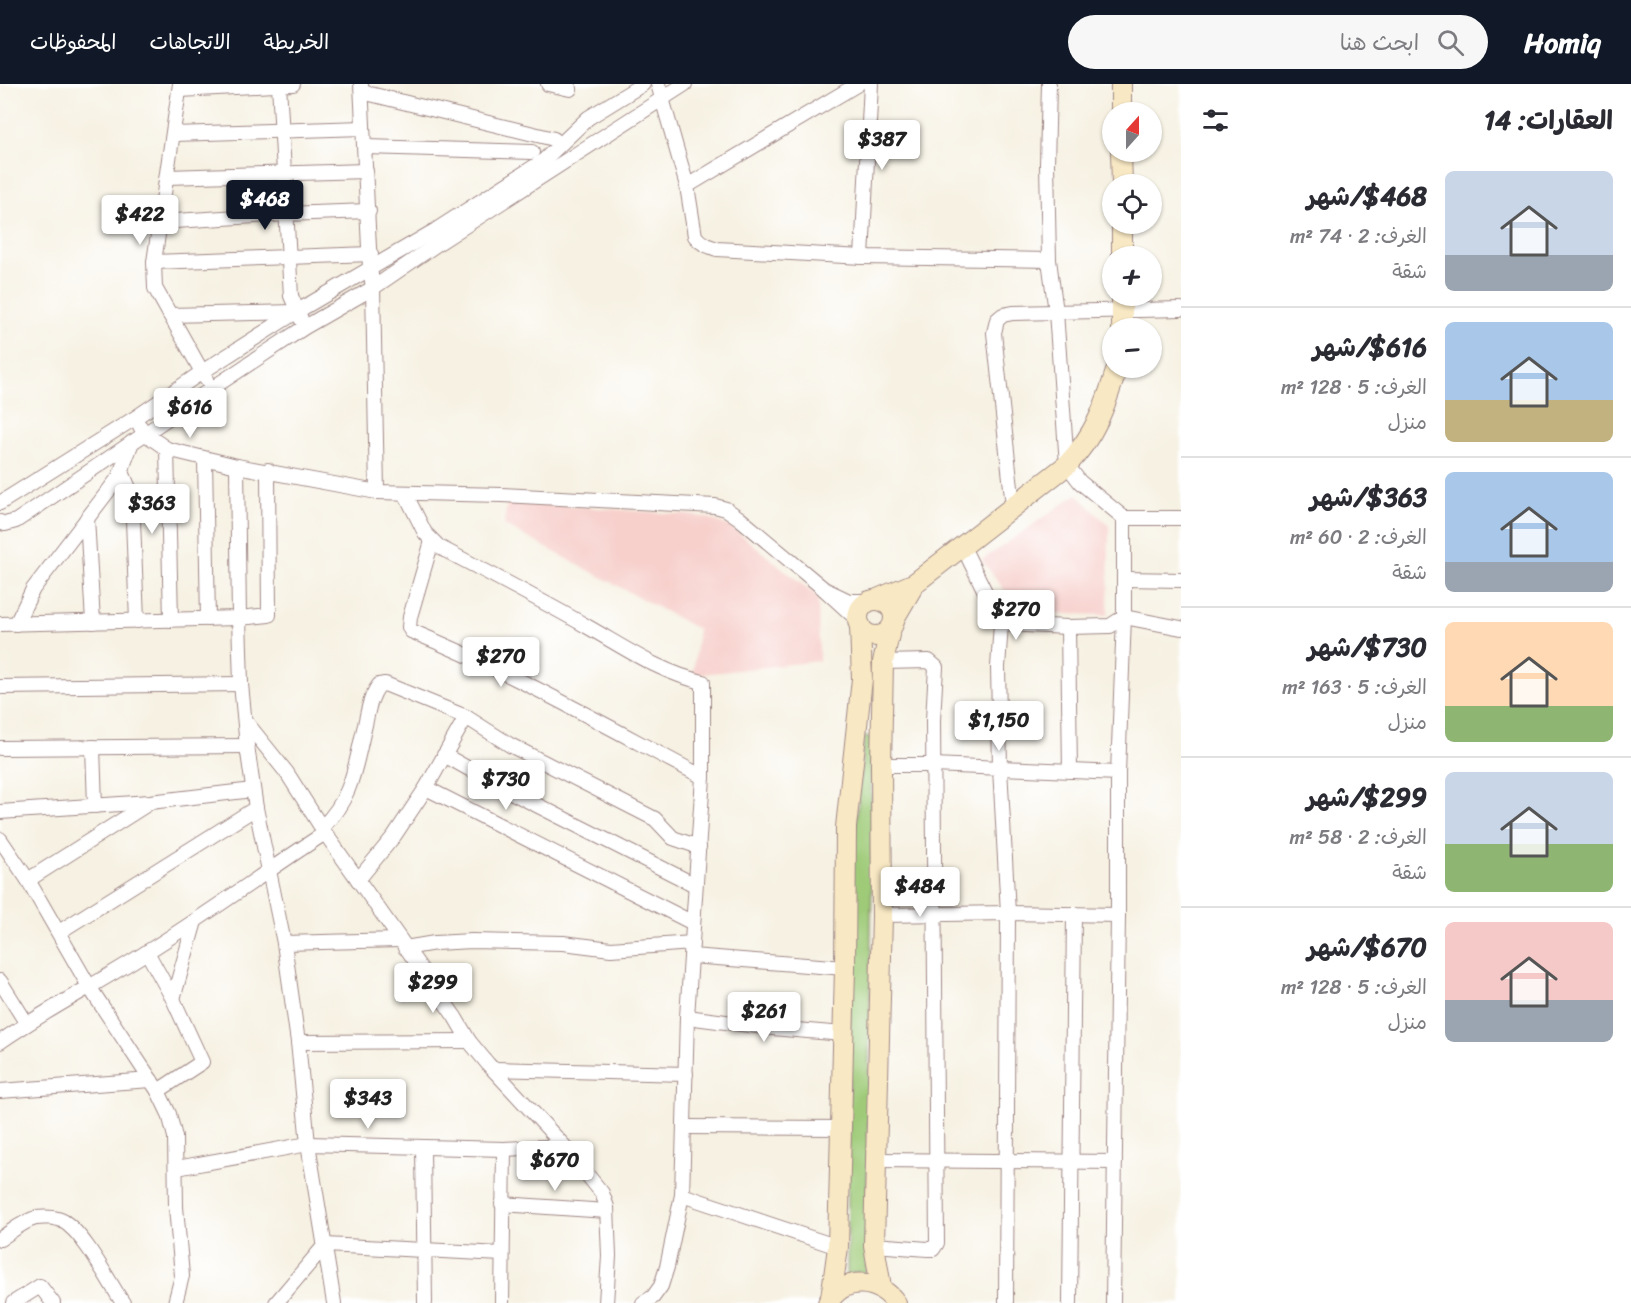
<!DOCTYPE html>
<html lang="ar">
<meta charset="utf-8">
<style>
:root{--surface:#fff;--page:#f7f7f7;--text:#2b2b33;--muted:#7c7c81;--line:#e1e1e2;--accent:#111827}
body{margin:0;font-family:Sriracha,"Playpen Sans Arabic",sans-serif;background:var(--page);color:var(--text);direction:rtl;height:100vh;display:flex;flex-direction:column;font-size:22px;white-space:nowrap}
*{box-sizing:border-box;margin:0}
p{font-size:20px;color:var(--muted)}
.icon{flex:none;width:33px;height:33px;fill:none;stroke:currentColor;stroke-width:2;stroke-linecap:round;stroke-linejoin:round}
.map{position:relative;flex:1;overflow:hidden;direction:ltr}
.drawer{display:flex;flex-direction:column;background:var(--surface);width:450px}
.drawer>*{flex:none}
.needle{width:39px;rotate:21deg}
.buttons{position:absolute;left:1102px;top:18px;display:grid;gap:12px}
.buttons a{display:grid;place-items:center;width:60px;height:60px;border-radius:50%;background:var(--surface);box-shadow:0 2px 4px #0004;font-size:30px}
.price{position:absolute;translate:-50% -51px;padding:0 14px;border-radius:6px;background:#fff;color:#222;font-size:20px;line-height:39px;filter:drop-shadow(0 2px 3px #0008)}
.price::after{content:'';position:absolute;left:50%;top:36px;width:18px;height:14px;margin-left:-9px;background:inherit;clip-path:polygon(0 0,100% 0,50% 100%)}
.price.current{background:var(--accent);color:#fff}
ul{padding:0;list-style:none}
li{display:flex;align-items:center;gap:18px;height:150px;padding:0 18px}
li+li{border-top:2px solid var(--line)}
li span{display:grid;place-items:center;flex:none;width:168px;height:120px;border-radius:9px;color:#555}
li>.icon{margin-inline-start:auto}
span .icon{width:72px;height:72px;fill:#fffc;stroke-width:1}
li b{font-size:26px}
h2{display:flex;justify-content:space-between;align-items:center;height:72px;padding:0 18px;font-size:26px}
header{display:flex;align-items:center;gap:36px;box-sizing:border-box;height:84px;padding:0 30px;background:var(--accent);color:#fff}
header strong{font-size:28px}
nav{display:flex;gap:33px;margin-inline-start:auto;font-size:21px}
.search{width:420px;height:54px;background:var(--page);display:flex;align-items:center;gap:15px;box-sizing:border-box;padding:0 21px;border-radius:33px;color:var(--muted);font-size:22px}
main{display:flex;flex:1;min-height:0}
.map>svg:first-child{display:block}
</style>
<header>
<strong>Homiq</strong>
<div class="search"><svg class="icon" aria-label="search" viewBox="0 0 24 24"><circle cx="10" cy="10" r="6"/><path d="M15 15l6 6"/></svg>ابحث هنا</div>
<nav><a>الخريطة</a><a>الاتجاهات</a><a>المحفوظات</a></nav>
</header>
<main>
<section class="drawer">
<h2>العقارات: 14<svg class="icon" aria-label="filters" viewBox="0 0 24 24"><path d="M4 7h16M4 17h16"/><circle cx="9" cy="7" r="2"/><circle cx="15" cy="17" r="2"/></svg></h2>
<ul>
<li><span style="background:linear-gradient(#c9d6e8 70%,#9aa5b1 0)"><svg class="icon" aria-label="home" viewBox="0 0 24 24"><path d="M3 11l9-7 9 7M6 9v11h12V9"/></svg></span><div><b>$468/شهر</b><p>الغرف: 2 · 74 m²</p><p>شقة</p></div></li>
<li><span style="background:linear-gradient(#a9c7e8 65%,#c2b280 0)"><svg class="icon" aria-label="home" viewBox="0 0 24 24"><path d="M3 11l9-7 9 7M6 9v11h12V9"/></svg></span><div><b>$616/شهر</b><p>الغرف: 5 · 128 m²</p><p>منزل</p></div></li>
<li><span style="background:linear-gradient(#a9c7e8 75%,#9aa5b1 0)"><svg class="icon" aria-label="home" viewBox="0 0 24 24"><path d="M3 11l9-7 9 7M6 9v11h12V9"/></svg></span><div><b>$363/شهر</b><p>الغرف: 2 · 60 m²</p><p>شقة</p></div></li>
<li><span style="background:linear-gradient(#ffd9b3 70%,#8fb573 0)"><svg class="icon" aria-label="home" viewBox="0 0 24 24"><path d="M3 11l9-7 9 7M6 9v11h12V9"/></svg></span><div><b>$730/شهر</b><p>الغرف: 5 · 163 m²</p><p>منزل</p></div></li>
<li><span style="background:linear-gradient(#c9d6e8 60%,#8fb573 0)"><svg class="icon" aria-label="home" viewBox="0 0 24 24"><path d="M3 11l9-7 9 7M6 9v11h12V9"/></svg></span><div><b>$299/شهر</b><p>الغرف: 2 · 58 m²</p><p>شقة</p></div></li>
<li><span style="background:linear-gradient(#f6c9c9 65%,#9aa5b1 0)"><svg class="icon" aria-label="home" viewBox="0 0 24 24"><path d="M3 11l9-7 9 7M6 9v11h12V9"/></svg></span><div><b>$670/شهر</b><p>الغرف: 5 · 128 m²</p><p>منزل</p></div></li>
</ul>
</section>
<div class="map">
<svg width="1181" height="1219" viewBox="0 0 1181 1219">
<rect width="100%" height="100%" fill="#fff"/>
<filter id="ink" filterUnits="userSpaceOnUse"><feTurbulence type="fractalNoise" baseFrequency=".0167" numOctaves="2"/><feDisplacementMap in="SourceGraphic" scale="12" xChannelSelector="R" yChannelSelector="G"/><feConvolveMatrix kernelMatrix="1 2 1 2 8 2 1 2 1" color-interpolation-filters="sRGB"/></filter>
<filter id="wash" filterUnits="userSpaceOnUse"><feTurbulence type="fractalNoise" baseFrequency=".008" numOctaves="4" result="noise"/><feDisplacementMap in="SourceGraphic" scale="24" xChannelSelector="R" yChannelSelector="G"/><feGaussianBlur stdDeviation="1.35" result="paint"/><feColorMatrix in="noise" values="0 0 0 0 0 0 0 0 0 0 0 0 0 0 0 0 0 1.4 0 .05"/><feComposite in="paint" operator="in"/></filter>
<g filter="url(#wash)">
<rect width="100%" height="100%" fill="#f6f1e2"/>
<g fill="#f7d0cc">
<path d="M 1077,410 L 1109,442 L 1108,531 L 1021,529 L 982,476 Z"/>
<path d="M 507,417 L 687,431 L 708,434 L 731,443 L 818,513 L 819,577 L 693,591 L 698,545 L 504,441 Z"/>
</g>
<path fill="#9fcb78" stroke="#747552" stroke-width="1.5" d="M 864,653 L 871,653 L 872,785 L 866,1189 L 857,1188 L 847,1191 L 852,782 Z"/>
</g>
<g filter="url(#ink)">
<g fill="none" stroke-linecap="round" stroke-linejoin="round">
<g stroke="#a08886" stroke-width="16">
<g id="street">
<path d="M 180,0 L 154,178 L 155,204 L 206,295"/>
<path d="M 279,0 L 291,212 L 301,235"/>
<path d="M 361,0 L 370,184 L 373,204 L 377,408"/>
<path d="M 548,0 L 570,5"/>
<path d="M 658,0 L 687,102 L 695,152 C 701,160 708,162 717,165 L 862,173 L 1049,176"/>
<path d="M 1049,0 L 1047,80 L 1049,176 L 1056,228 L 1067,381 L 1080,398 L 1124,434 L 1181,434"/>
<path d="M 180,6 L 293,0"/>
<path d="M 362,8 L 554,55"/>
<path d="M 173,50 L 363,44"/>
<path d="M 366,63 L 532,68"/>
<path d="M 167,93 L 366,87"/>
<path d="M 687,102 L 858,0"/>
<path d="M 159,138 L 285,130 L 369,127"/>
<path d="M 862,173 L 871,0"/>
<path d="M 154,178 L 371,170"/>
<path d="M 170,231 L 294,228"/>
<path d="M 140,342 L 144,349 L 167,365 L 237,382 L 377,408 L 502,411 L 715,422 L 726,425 L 739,434 L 824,505"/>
<path d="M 167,365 L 171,536"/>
<path d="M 205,375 L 208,535"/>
<path d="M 237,382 L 239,534 L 241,600 L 247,662 L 256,724 L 284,859 L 298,958 L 308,1060 L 334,1219"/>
<path d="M 122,388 L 132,411 L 137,537"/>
<path d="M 405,409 L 425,449 L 439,463 C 489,489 539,515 588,543 C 625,564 661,589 703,598 L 703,693 L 687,933 L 682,1111 L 667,1183 L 661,1202 L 653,1213 L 643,1219"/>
<path d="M 0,419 L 135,334 L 202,288 L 296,228 L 436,146 L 543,77 L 588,34 L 643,0"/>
<path d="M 1013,422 L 994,249 L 997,236 L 1003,231 L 1013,229 L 1181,225"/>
<path d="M 87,434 L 93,538"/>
<path d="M 0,438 L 5,440 L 16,437 L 211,305 L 305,243 L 373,204 L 440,158 L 685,0"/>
<path d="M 432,457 L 410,533 L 409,543 L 411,547 C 512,588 606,642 703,693"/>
<path d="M 962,461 L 1001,540 L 1068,543 L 1110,542 L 1124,533 L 1181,544"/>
<path d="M 1124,495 L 1181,496"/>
<path d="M 859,537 L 824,505 L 849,517 L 870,517"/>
<path d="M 0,540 L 239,534 L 269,531 L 268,386"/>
<path d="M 16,540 L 33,505 L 119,393 L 132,358"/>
<path d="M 1001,540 L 998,583 L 1000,684 L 1008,829 L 1006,1219"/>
<path d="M 1068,543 L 1070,687"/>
<path d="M 0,603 L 241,600"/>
<path d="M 246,638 L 287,689 L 325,749 L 455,933 L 469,957 L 488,980 L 564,1062 L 602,1109 L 607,1123 L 609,1172 L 606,1219"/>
<path d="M 93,663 L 95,722"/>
<path d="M 0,664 L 247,662"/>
<path d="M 444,671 L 505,705 L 695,801"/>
<path d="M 881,681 L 933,681 L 1118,689"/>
<path d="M 426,704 L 466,633 L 510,661 L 655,735 L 673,754 L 699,763"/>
<path d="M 0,728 L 150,718 L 253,706"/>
<path d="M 322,743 C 353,714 355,681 365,641 C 368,627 370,613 379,601 L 385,600 L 466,633"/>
<path d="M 0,755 L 28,796 L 90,904 L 158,1007 L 169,1030 L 175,1053 L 176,1123 L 182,1192 L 175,1219"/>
<path d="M 28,796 L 149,719"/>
<path d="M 358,796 L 394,752 L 426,704 L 693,839"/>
<path d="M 882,831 L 1008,829 L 1118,831"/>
<path d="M 59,848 L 256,724"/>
<path d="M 284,859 L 399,856"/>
<path d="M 405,864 L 435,859 L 472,857 L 563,859 L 611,865 L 692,859"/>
<path d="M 147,868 L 173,915 L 202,978 L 158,1007"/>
<path d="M 692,872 L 845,884"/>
<path d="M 0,897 L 27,940"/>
<path d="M 173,915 L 195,837"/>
<path d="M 687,933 L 772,944 L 844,950"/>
<path d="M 0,958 C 47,925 99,899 147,868 C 208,830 265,788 325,749"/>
<path d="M 298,958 L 469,957"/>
<path d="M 494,985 L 686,990"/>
<path d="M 0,1007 L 151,996"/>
<path d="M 684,1043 L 841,1044"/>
<path d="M 423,1064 L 425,1219"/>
<path d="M 876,1076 L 1115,1078"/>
<path d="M 177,1084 L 308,1060 L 504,1065 L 564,1062"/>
<path d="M 682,1111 L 838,1163"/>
<path d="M 502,1120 L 607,1127"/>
<path d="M 0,1155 C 11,1148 23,1137 36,1134 C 43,1133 56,1133 63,1137 C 84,1149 109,1198 123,1219"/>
<path d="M 874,1161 L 928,1165 L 933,1165 L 937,1159 L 933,636 L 936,583 L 929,577 L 883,578"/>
<path d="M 13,1219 L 40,1202 L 53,1219"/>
<path d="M 276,1219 L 325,1161 L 502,1170"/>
<path d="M 502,1219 L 504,1065"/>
<path d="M 1070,1219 L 1074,830"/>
<path d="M 1113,1219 L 1118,831 L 1118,689 L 1124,533 L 1124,434"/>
</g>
</g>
<g stroke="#a08886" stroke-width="22">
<g id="secondary">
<path d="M 1121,0 L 1121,28"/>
<path d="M 1121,68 L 1122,100"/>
<path d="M 1122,140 L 1122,172"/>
<path d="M 1122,244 L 1122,212"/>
<path d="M 915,499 L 1067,381 C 1095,351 1105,323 1117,284"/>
<path d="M 875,516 L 915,499 L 894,535"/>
<circle cx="876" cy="534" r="18"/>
<path d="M 881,1203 L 874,1161 L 882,831 L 881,681 L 883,578 L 890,546"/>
<path d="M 831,1214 L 838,1163 L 845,884 L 846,743 L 862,595 L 860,541"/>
<path d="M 828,1219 C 844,1191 879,1195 896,1219"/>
</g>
</g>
<use href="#street" stroke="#fff" stroke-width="14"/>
<use href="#secondary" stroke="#f8e8c3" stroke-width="20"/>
</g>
</g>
</svg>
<div class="buttons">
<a><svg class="needle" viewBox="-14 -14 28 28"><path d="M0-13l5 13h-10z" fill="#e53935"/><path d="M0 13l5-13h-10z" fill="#7c7c81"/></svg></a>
<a><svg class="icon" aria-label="locate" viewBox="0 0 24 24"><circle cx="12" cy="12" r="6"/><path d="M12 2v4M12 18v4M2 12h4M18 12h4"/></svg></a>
<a>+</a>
<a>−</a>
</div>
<b class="price" style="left:882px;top:87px">$387</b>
<b class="price current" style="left:265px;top:147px">$468</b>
<b class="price" style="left:140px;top:162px">$422</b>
<b class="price" style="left:190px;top:355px">$616</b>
<b class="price" style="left:152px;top:451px">$363</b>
<b class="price" style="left:1016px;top:557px">$270</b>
<b class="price" style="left:501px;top:604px">$270</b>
<b class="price" style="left:999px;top:668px">$1,150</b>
<b class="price" style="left:506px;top:727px">$730</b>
<b class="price" style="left:920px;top:834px">$484</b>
<b class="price" style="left:433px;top:930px">$299</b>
<b class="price" style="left:764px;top:959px">$261</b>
<b class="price" style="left:368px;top:1046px">$343</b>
<b class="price" style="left:555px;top:1108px">$670</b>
</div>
</main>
